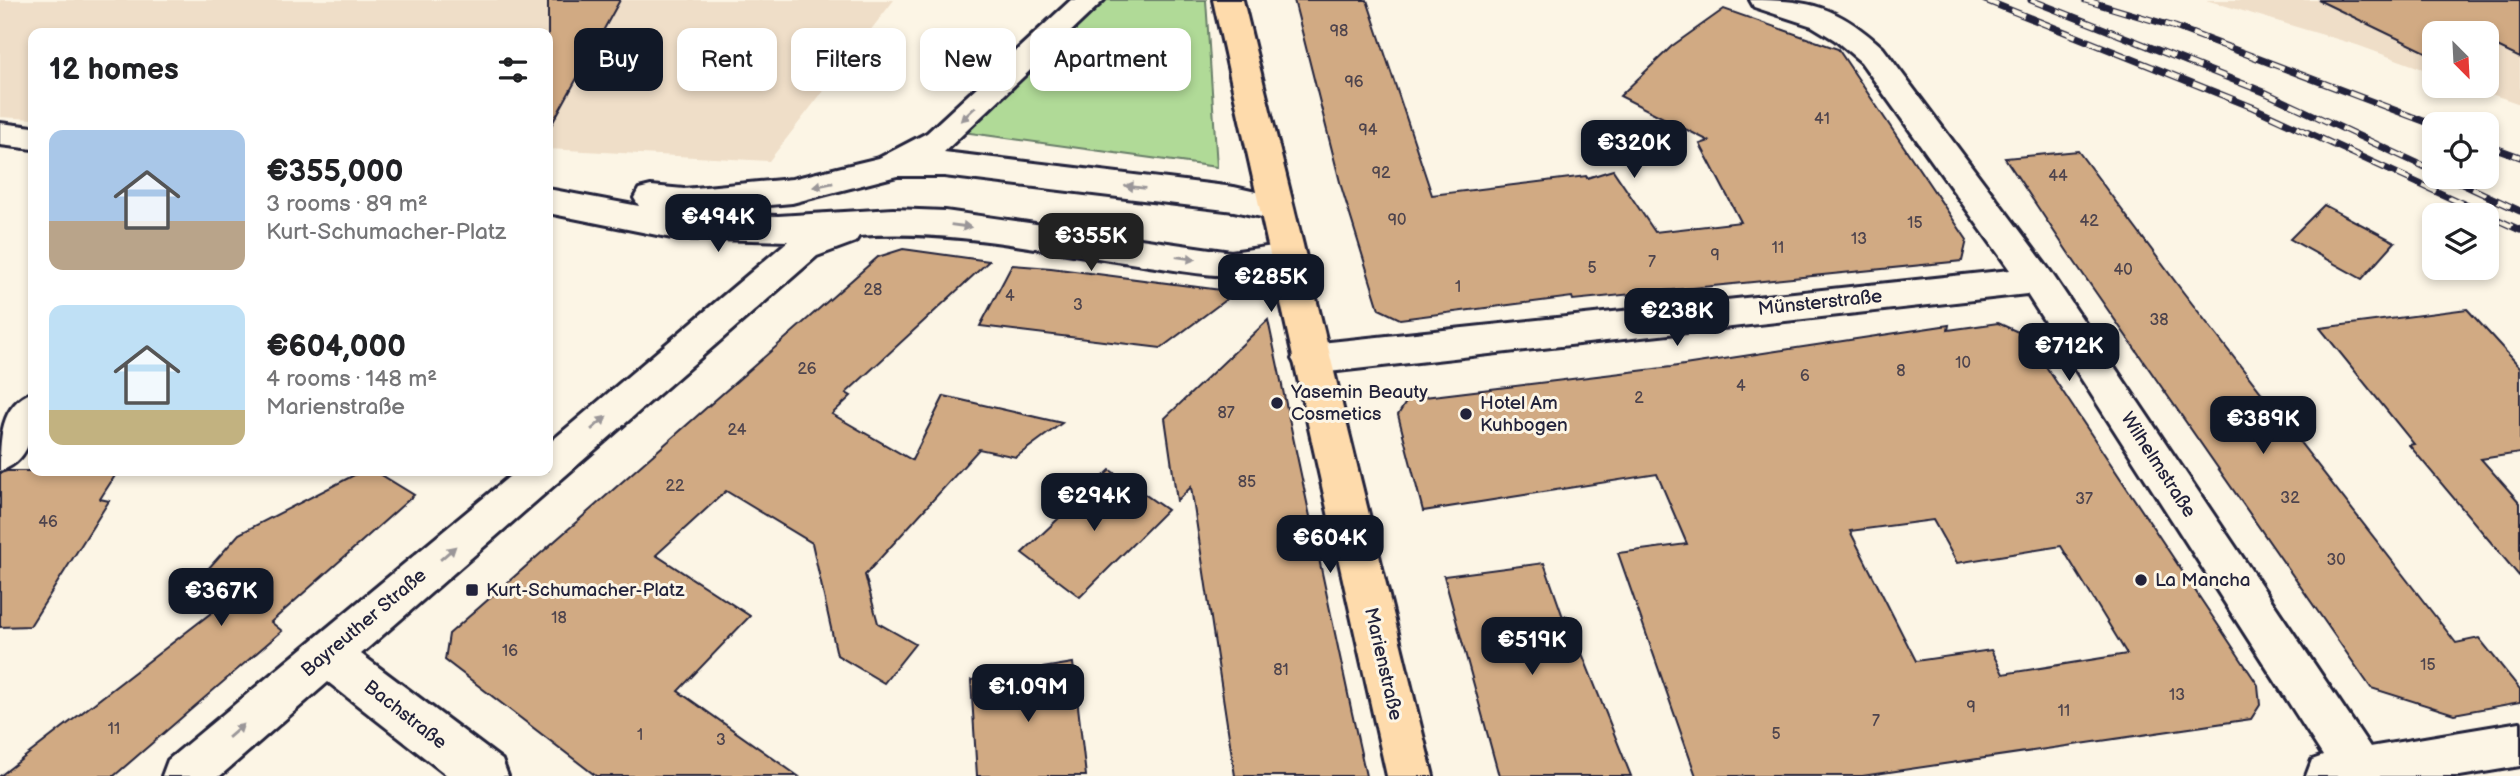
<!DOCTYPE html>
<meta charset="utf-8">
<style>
:root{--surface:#fff;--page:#f6f6f6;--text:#202124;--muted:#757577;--accent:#111827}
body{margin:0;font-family:"Balsamiq Sans",sans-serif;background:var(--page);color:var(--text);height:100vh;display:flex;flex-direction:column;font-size:26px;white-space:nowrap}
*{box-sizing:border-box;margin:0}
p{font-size:23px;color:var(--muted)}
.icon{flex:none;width:38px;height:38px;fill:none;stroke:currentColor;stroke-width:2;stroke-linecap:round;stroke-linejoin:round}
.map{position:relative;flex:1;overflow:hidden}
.details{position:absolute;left:28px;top:28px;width:525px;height:448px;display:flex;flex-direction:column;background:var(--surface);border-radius:14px;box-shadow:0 4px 10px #0003}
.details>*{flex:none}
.guide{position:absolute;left:574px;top:28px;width:665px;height:63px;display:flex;gap:14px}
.needle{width:46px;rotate:156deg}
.tools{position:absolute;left:2422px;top:21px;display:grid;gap:14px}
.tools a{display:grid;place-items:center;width:77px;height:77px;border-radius:14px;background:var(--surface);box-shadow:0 4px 10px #0003;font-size:35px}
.price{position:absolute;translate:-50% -60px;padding:0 16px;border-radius:14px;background:var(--accent);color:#fff;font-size:23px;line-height:46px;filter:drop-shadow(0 2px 4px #0008)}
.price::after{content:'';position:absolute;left:50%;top:42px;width:21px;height:16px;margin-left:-10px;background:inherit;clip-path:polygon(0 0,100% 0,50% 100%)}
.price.on{background:#222;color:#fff}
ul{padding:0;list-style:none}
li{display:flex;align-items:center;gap:21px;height:175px;padding:0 21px}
li span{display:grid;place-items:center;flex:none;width:196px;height:140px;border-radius:14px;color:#555}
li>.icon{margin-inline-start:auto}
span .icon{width:84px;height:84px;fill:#fffc;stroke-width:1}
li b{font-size:30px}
h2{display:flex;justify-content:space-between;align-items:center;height:84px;padding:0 21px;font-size:30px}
.pill{padding:0 24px;border-radius:14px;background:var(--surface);box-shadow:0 4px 10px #0003;font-size:24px;line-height:63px}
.pill.on{background:var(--accent);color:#fff}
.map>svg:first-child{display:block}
</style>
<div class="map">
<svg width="2520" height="776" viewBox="0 0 2520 776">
<rect width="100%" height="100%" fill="#fcf5e5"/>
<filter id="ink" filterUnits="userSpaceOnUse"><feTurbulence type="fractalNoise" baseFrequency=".0143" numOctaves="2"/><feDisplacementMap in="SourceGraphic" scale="14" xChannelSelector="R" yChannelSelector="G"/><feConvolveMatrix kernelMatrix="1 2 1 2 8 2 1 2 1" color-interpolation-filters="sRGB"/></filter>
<g filter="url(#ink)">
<g fill="#efdec8">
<path d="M 0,0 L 894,0 L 769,161 L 548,149 L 548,33 L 33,33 L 33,119 L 0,117 Z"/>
<path d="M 2206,0 L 2520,0 L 2520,104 L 2468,86 L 2487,86 L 2487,33 L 2434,33 L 2434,73 L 2357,45 Z"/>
</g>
<path fill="#b0da97" stroke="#697e69" stroke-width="2" d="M 1103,0 L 1206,0 L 1217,167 L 963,132 Z"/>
<g fill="#d1aa83" stroke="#22223b" stroke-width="2" fill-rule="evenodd">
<path d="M 548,0 L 620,0 L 548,131 Z"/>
<path d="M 1294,0 L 1367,0 L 1432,195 L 1586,176 L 1587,178 L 1613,170 L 1655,232 L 1741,222 L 1700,144 L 1709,141 L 1620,96 L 1672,46 L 1724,9 L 1838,49 L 1967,240 L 1962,261 L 1573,300 L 1572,297 L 1400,319 L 1379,309 L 1341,186 Z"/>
<path d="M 2318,0 L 2520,0 L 2520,58 L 2487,42 L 2487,33 L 2467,33 L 2460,30 L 2456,33 L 2434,33 L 2432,55 Z"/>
<path d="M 2078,151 L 2183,292 L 2456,643 L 2479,638 L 2520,689 L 2520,702 L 2454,714 L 2371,688 L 2069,254 L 2005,158 Z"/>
<path d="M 2324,205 L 2395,242 L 2362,279 L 2290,239 Z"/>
<path d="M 903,249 L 989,261 L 846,393 L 851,396 L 832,414 L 912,460 L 944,396 L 1062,423 L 1016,457 L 979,449 L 865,575 L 878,623 L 915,644 L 884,683 L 837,655 L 812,543 L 726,491 L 656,555 L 750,616 L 678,691 L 798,776 L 596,776 L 445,660 L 449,634 L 878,257 Z"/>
<path d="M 1012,265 L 1051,268 L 1236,292 L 1161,348 L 980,326 Z"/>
<path d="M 2467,309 L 2520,367 L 2520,453 L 2481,459 L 2520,503 L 2520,577 L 2409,445 L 2414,444 L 2320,328 Z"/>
<path d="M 1268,320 L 1352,713 L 1366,776 L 1235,776 L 1191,487 L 1177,501 L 1165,418 Z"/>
<path d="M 1998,323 L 2025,335 L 2258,685 L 2260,705 L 2251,719 L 1862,776 L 1696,776 L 1618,553 L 1687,544 L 1657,474 L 1423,511 L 1398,415 L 1408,399 L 1671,367 L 1949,325 L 1948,330 ZM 1933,520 L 1957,563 L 2061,546 L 2127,654 L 2003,674 L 1991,650 L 1916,661 L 1850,531 Z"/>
<path d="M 1110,470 L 1167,510 L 1080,597 L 1022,553 Z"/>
<path d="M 7,471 L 118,471 L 100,499 L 109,501 L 30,626 L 0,627 L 0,473 Z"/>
<path d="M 362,471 L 375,471 L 414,495 L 271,622 L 282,631 L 114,776 L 0,776 L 255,579 L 199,579 L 239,534 Z"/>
<path d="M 1544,563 L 1563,617 L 1567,616 L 1631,776 L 1499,776 L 1444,576 Z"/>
<path d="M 1073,663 L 1086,776 L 977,776 L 971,680 Z"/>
</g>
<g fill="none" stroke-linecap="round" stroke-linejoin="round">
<g stroke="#22223b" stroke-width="6">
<g id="minor">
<path d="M 1071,0 L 1104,0 L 944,152 L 1234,187 L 1287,199 L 1292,208 L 1287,217 L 1275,220 L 1234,211 L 944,176 L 897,176 L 792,203 L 686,213 L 778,216 L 893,209 L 945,211 L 1231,252 L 1287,244 L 1300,248 L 1305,257 L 1300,266 C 1239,285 1191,272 1130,263 C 1041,250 949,229 859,236 L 855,242 L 817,256 L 361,654 L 502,760 L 508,776 L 448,776 L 328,682 L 220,776 L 162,776 L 168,760 L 516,471 L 548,471 L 548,444 L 788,241 L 672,238 L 548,213 L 548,189 L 639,206 L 634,198 L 639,189 L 651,186 L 684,189 L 792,179 L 879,158 L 927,133 Z"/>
<path d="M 1750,0 C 1810,0 1837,6 1883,48 L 2050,271 L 2370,747 L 2520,722 L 2520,766 L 2460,776 L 2306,776 L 2312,760 L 2323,756 L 2027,294 L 1311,374 L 1298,369 L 1292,359 L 1298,349 L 1311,344 L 2010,270 L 1861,62 L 1835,40 L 1812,26 L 1754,7 Z"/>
<path d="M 0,123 L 33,127 L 33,149 L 0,145 Z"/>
<path d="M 33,392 C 34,424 35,459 0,471 C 0,439 0,404 33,392 Z"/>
</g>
</g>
<g stroke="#22223b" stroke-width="6">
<path id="major" d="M 1213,0 L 1243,0 L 1433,776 L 1387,776 Z"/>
</g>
<use href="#minor" fill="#fcf5e5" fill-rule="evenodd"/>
<use href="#major" fill="#fedbac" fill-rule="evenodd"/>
<g stroke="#22223b" stroke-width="7">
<g id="rail">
<path d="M 1985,0 L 2252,107 L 2520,230"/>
<path d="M 2031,0 L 2264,92 L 2434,171"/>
<path d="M 2085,0 L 2175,27 L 2434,125"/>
<path d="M 2487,145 L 2520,157"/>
<path d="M 2447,177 L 2520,211"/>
</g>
</g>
<use href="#rail" stroke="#fcf5e5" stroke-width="4.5" stroke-dasharray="14" stroke-linecap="butt"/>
</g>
<defs><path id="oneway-solid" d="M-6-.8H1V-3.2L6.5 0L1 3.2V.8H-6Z" transform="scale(1.75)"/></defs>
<g fill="#9a9698">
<use href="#oneway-solid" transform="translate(968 114) rotate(137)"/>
<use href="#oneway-solid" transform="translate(823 185) rotate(169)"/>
<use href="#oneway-solid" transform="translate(1135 187) rotate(-173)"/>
<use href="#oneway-solid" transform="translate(961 226) rotate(8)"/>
<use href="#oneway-solid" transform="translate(1186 258) rotate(8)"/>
<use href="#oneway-solid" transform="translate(599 423) rotate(-41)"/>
<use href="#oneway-solid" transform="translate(448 553) rotate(-41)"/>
<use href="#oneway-solid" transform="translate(236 731) rotate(-41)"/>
</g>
</g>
<g fill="#22223b" stroke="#fcf5e5" stroke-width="2.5">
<circle cx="1277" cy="403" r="7"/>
<circle cx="1466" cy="414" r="7"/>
<circle cx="2141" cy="580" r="7"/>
<rect x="465" y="583" width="14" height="14" rx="3.5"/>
</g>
<g text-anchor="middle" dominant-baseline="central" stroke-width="6" stroke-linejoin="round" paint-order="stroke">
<g font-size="16" fill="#4e444d">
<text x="1339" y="31">98</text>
<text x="1354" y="82">96</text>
<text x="1822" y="119">41</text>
<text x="1368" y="130">94</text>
<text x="1381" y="173">92</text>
<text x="2058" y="176">44</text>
<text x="1397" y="220">90</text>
<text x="2089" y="221">42</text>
<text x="1915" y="223">15</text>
<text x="1859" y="239">13</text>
<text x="1778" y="248">11</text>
<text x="1715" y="255">9</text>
<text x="1652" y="262">7</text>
<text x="1592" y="268">5</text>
<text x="2123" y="270">40</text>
<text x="1458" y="287">1</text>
<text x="873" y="290">28</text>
<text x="1010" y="296">4</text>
<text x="1078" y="305">3</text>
<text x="2159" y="320">38</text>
<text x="1963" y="363">10</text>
<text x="807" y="369">26</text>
<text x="1901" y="371">8</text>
<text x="1805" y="376">6</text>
<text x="1741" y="386">4</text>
<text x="1639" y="398">2</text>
<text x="1226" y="413">87</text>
<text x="737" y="430">24</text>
<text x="1247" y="482">85</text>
<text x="675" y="486">22</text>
<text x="2290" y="498">32</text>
<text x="2084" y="499">37</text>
<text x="48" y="522">46</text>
<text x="2336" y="560">30</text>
<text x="559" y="618">18</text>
<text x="510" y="651">16</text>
<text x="2428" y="665">15</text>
<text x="1281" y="670">81</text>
<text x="2177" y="695">13</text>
<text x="1971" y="707">9</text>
<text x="2064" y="711">11</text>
<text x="1876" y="721">7</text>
<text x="114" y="729">11</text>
<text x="1776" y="734">5</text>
<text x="640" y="735">1</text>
<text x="721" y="740">3</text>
</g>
<g font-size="19" fill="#22223b" stroke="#fcf5e5">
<text transform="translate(1820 303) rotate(-6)">Münsterstraße</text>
<text transform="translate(2158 465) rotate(57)">Wilhelmstraße</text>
<text transform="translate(364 623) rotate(-40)">Bayreuther Straße</text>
<text transform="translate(1383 664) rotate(77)">Marienstraße</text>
<text transform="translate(405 715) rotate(38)">Bachstraße</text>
</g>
<g font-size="19" fill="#22223b" stroke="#fcf5e5" text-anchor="start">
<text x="1291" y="392">Yasemin Beauty<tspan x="1291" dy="22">Cosmetics</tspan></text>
<text x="1480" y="403">Hotel Am<tspan x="1480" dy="22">Kuhbogen</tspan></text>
<text x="2155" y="580">La Mancha</text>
<text x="486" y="590">Kurt-Schumacher-Platz</text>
</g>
</g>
</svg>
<div class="tools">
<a><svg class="needle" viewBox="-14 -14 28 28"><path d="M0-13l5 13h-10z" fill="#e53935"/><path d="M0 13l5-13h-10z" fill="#757577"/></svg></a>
<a><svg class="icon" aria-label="locate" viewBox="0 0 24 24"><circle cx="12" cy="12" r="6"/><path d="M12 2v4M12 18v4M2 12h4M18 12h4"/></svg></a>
<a><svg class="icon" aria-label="layers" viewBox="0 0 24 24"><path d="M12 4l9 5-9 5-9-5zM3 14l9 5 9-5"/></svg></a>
</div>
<b class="price" style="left:1634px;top:180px">€320K</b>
<b class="price" style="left:718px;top:254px">€494K</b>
<b class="price on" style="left:1091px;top:273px">€355K</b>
<b class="price" style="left:1271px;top:314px">€285K</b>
<b class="price" style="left:1677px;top:348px">€238K</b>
<b class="price" style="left:2069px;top:383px">€712K</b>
<b class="price" style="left:2263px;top:456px">€389K</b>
<b class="price" style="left:1094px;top:533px">€294K</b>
<b class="price" style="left:1330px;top:575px">€604K</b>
<b class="price" style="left:221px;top:628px">€367K</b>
<b class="price" style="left:1532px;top:677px">€519K</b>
<b class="price" style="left:1028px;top:724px">€1.09M</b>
<div class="guide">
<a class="pill on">Buy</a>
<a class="pill">Rent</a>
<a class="pill">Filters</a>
<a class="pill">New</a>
<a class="pill">Apartment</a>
</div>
<section class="details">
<h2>12 homes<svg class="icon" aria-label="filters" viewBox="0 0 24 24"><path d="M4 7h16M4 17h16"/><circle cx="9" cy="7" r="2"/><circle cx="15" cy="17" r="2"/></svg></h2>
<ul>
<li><span style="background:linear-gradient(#a9c7e8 65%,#b9a48a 0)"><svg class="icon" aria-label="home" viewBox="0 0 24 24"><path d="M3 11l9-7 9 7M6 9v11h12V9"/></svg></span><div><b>€355,000</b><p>3 rooms · 89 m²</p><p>Kurt-Schumacher-Platz</p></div></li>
<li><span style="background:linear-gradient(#bfe0f5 75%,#c2b280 0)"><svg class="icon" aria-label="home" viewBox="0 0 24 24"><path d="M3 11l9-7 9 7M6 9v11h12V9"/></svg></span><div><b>€604,000</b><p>4 rooms · 148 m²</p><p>Marienstraße</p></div></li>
</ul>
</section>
</div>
